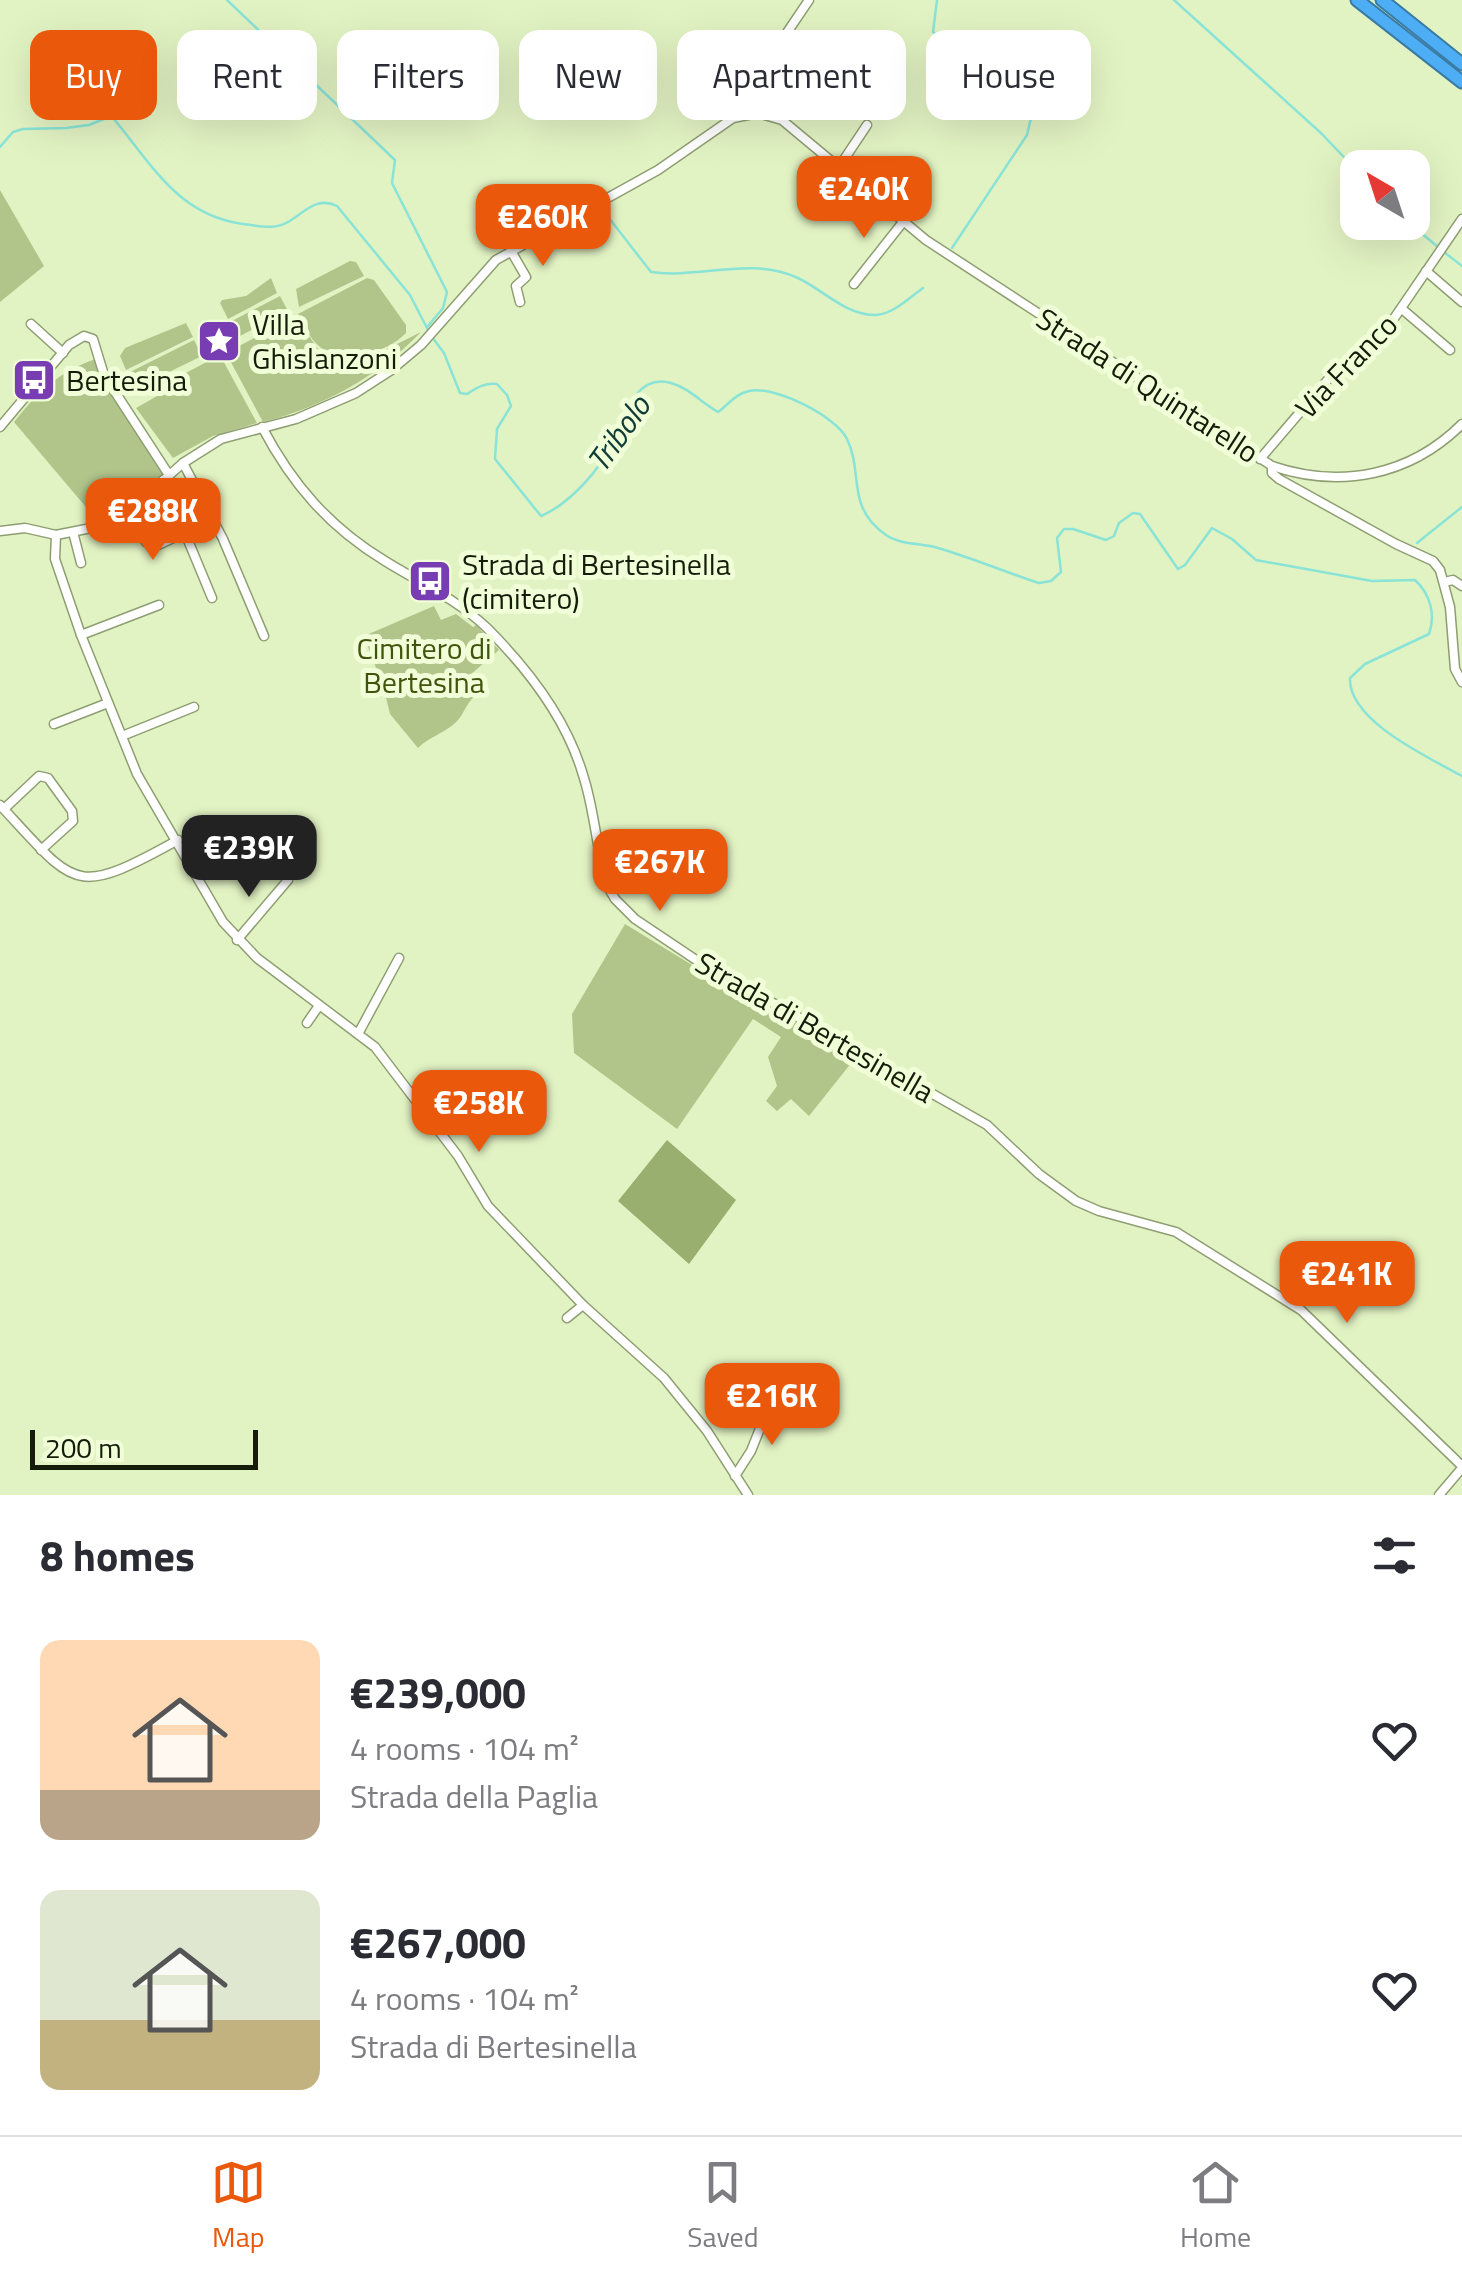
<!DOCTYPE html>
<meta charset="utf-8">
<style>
:root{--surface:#fff;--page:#f7f7f7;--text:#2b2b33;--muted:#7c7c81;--line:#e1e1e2;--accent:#ea580c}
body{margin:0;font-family:"Titillium Web",sans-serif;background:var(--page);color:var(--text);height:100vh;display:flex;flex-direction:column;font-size:38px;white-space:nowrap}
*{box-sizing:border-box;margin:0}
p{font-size:32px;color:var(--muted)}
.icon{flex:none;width:55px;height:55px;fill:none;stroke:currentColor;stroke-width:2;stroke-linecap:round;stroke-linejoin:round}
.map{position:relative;height:1495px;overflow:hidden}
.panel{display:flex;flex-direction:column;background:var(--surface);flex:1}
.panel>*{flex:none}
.guide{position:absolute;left:30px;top:30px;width:1402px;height:90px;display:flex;gap:20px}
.needle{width:65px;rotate:321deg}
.buttons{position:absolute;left:1340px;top:150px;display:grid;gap:20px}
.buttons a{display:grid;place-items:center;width:90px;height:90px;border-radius:20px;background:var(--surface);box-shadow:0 10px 40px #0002;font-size:50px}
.scale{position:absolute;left:30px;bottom:25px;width:228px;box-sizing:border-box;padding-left:10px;border:5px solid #161c0a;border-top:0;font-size:28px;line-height:35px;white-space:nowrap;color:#161c0a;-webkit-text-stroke:8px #f1ffd9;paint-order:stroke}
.price{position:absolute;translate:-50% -85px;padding:0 22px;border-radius:20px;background:var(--accent);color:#fff;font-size:32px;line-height:65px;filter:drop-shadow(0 2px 5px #0008)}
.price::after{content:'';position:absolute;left:50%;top:60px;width:30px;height:22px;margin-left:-15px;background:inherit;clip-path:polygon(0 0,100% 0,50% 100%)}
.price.active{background:#222;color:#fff}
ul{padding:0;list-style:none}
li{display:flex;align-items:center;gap:30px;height:250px;padding:0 40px}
li span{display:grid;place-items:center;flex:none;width:280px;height:200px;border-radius:20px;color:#555}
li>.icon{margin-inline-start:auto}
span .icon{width:120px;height:120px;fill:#fffc;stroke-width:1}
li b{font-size:42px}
h2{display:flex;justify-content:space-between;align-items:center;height:120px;padding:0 40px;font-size:42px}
.chip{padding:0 35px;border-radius:20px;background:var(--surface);box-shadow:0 10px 40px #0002;font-size:35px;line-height:90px}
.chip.active{background:var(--accent);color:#fff}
.menu{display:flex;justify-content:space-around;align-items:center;height:140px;border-top:2px solid var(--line);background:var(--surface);font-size:28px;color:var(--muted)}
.menu a{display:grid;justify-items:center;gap:5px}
.menu .active{color:var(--accent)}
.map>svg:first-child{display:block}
</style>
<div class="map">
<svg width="1462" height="1495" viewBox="0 0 1462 1495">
<rect width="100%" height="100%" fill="#e2f3c3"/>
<g fill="#b1c58b">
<path d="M 0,190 L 44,266 L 0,302 Z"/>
<path d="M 350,261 L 356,262 L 364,276 L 299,307 L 296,289 Z"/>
<path d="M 271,278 L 277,293 L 228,319 L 220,303 L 222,300 L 246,296 Z"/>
<path d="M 367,278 L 374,280 L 406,325 L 406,333 C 395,344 384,349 369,353 C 330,362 314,350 298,314 Z"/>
<path d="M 280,296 L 288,311 L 238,337 L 230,322 Z"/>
<path d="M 295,316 L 318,349 L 339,358 L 381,352 L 421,332 C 378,377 322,407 263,422 L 226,353 Z"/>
<path d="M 186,323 L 193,337 L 126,370 L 120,356 L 125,348 Z"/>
<path d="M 194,340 L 202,356 L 136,388 L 128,373 Z"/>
<path d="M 220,355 L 257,423 L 213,436 L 173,458 L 136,408 L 159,395 L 159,387 Z"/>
<path d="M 96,359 L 100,361 L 166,469 C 155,493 118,508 96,519 L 14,422 C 37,393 59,371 96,359 Z"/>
<path d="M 434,606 L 441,620 L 456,614 L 473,627 L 476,625 L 499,650 L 470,675 L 475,696 C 465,704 464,716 454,724 C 442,734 429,737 418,748 L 390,714 L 384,689 L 364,636 Z"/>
<path d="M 625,924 L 761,1007 L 779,1009 L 856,1057 L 809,1116 L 791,1099 L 777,1111 L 766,1101 L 777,1086 L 768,1057 L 781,1037 L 753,1019 L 677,1129 L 574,1053 L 572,1014 Z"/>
</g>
<path fill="#99af70" d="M 667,1140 L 736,1200 L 689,1264 L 618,1201 Z"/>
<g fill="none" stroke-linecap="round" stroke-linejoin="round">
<g stroke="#89e3d6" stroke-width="2.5">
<path d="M 227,0 L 395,160 L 392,183 L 447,292 L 443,308 L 428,326"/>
<path d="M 937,0 L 933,32 L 1025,107 L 1031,118 L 1027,135 L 952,248"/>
<path d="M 1174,0 L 1322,134 L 1358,172"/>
<path d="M 0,147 L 13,132 L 23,129 L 66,128 L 89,125 L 109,117 L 114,119 C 155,169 181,219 251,225 C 265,227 276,229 288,222 C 305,212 317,196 337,206 L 410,295 L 428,330"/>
<path d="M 602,209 L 651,272 C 699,279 751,256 798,278 C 825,291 845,315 876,315 C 893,314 909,298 923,288"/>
<path d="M 1408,222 L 1438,247"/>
<path d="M 1444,252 L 1462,266"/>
<path d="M 432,337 L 444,353 L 460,393 L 467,394 C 478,387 484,383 497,384 L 507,395 L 511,406 L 497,429 L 495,459 L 541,516 C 565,506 590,480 604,458 C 620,433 630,371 671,383 C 689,388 702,403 718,412 C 728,405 735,394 749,391 C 774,385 836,416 847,439 C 864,474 845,506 886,535 C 900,545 922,543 938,548 C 972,558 1005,572 1039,583 L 1051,581 L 1061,572 L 1057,538 L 1064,529 L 1073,529 L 1106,540 L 1114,536 L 1119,523 L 1133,513 L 1140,514 L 1178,569 L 1185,565 L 1212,528 L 1232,539 L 1256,560 L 1372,581 L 1415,580 C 1430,594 1436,614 1429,634 L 1365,664 L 1350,678 C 1348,721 1430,758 1462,776"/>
<path d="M 1417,543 L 1462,507"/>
</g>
<g stroke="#8f9e72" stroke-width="11">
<g id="minor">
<path d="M 749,97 L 755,80 L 809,0"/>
<path d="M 739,116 L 745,100 L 751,96 L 758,100 L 766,114"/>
<path d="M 839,167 L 867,125"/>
<path d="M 887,208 L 914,170"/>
<path d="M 511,251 L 526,277 L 516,286 L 520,302"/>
<path d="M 1426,271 L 1462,302"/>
<path d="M 854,284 L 903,222"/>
<path d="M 1402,309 L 1450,350"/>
<path d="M 31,324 L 63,353"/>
<path d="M 0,427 L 69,345 L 84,336 L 93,339 L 104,375 L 169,475"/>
<path d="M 262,427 C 292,484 329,527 385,561 C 419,582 458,600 487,628 C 527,668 567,720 583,775 C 595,811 596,850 608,887 L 615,899 L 635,919 L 723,978 L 777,1005 L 987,1125 L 1039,1174 L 1076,1201 L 1099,1211 L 1176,1232 L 1301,1310 L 1462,1466"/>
<path d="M 1260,459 L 1331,376 L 1384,333 L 1462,219"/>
<path d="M 183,463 L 223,539 L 264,636"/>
<path d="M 1272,466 L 1272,473 L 1279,479 L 1396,544 L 1433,561 L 1440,570 L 1450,607 L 1455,669 L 1462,682"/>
<path d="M 163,480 L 212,598"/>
<path d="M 138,528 L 146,542 L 155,538 L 158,545 L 186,532"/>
<path d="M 0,531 L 25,528 L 56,535 L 91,528 L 148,494 L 183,463 L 221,439 L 296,419 L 356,393 L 390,371 L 421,345 L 496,260 L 658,170 L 733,118 L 758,113 L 782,120 L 926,240 L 1272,466 C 1340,489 1410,476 1462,424"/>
<path d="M 73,532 L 81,563"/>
<path d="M 56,535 L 55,559 L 81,635 L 137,774 L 223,922 L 257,958 L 375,1047 L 458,1156 L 488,1206 L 583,1305 L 664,1378 L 707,1431 L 748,1495"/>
<path d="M 1444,582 L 1453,580 L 1462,586"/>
<path d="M 81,635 L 159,605"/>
<path d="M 54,724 L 108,703"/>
<path d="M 122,736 L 194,707"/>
<path d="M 0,805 C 77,888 73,898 178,840"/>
<path d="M 4,809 L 39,776 L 48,778 L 72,811 L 73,821 L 41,850"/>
<path d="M 237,940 L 288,880"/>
<path d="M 307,1023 L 318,1007"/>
<path d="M 358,1034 L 399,958"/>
<path d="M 567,1318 L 583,1305"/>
<path d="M 735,1476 L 751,1451 L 771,1401"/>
<path d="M 1439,1495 L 1462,1468"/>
</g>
</g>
<g stroke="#3a7ba3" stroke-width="15">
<g id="highway">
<path d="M 1357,0 L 1462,82"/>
<path d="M 1382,0 L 1462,64"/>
</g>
</g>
<use href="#minor" stroke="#fff" stroke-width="8"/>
<use href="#highway" stroke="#4daef6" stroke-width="11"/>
</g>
<defs>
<g id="sight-square" transform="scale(2.25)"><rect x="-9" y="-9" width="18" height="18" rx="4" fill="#793db3" stroke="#f1ffd9"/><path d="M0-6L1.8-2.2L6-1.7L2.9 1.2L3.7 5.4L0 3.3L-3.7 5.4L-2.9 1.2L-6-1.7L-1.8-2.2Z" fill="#fff"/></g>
<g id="bus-square" transform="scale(2.25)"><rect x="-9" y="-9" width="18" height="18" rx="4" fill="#793db3" stroke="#f1ffd9"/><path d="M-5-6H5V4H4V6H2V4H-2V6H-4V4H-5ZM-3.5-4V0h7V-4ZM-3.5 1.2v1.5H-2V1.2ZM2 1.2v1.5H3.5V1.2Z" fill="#fff"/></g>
</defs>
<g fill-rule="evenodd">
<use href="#sight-square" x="219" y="341"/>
<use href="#bus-square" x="34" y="380"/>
<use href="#bus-square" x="430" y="581"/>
</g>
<g text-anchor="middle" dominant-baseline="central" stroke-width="10" stroke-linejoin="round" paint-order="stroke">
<g font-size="30" fill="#161c0a" stroke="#f1ffd9" text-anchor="start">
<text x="252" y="324">Villa<tspan x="252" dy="34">Ghislanzoni</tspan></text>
<text x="66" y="380">Bertesina</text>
<text x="462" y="564">Strada di Bertesinella<tspan x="462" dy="34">(cimitero)</tspan></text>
</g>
<g font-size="30" fill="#161c0a" stroke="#f1ffd9">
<text transform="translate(1346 366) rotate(-46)">Via Franco</text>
<text transform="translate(1148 385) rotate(33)">Strada di Quintarello</text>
<text transform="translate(815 1027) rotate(30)">Strada di Bertesinella</text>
</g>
<g font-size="30" fill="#41540d" stroke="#f1ffd9">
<text x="424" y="648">Cimitero di<tspan x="424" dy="34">Bertesina</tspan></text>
</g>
<g font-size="32" font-style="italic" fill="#103b36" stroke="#f1ffd9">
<text transform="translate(618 433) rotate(-55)">Tribolo</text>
</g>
</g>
</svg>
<div class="buttons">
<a><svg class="needle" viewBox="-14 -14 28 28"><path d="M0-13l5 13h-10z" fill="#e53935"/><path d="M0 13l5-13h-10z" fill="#7c7c81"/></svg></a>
</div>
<div class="scale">200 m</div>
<b class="price" style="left:864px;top:241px">€240K</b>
<b class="price" style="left:543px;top:269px">€260K</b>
<b class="price" style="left:153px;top:563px">€288K</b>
<b class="price active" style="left:249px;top:900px">€239K</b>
<b class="price" style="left:660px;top:914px">€267K</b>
<b class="price" style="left:479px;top:1155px">€258K</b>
<b class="price" style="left:1347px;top:1326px">€241K</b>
<b class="price" style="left:772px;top:1448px">€216K</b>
<div class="guide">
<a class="chip active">Buy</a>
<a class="chip">Rent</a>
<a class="chip">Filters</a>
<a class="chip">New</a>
<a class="chip">Apartment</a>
<a class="chip">House</a>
</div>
</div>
<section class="panel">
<h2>8 homes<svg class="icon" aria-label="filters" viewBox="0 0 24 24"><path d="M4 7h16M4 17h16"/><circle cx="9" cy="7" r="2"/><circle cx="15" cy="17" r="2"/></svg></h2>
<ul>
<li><span style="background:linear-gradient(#ffd9b3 75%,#b9a48a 0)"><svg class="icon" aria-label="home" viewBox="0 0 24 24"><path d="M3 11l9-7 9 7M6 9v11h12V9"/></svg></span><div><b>€239,000</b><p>4 rooms · 104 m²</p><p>Strada della Paglia</p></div><svg class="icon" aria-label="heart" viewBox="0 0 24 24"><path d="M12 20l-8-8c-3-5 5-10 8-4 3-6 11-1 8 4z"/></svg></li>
<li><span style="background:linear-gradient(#dfe7d0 65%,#c2b280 0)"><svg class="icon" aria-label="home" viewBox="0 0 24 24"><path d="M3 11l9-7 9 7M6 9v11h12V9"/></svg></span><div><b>€267,000</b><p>4 rooms · 104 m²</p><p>Strada di Bertesinella</p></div><svg class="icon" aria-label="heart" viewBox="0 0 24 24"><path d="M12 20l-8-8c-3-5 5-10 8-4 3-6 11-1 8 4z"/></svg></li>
</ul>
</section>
<nav class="menu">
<a class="active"><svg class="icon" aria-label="map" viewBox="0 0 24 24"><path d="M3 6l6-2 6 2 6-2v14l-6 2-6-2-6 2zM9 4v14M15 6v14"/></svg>Map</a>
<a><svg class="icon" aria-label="saved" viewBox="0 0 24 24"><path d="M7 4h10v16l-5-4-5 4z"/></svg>Saved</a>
<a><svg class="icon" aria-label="home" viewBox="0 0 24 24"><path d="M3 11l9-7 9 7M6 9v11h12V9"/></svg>Home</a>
</nav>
